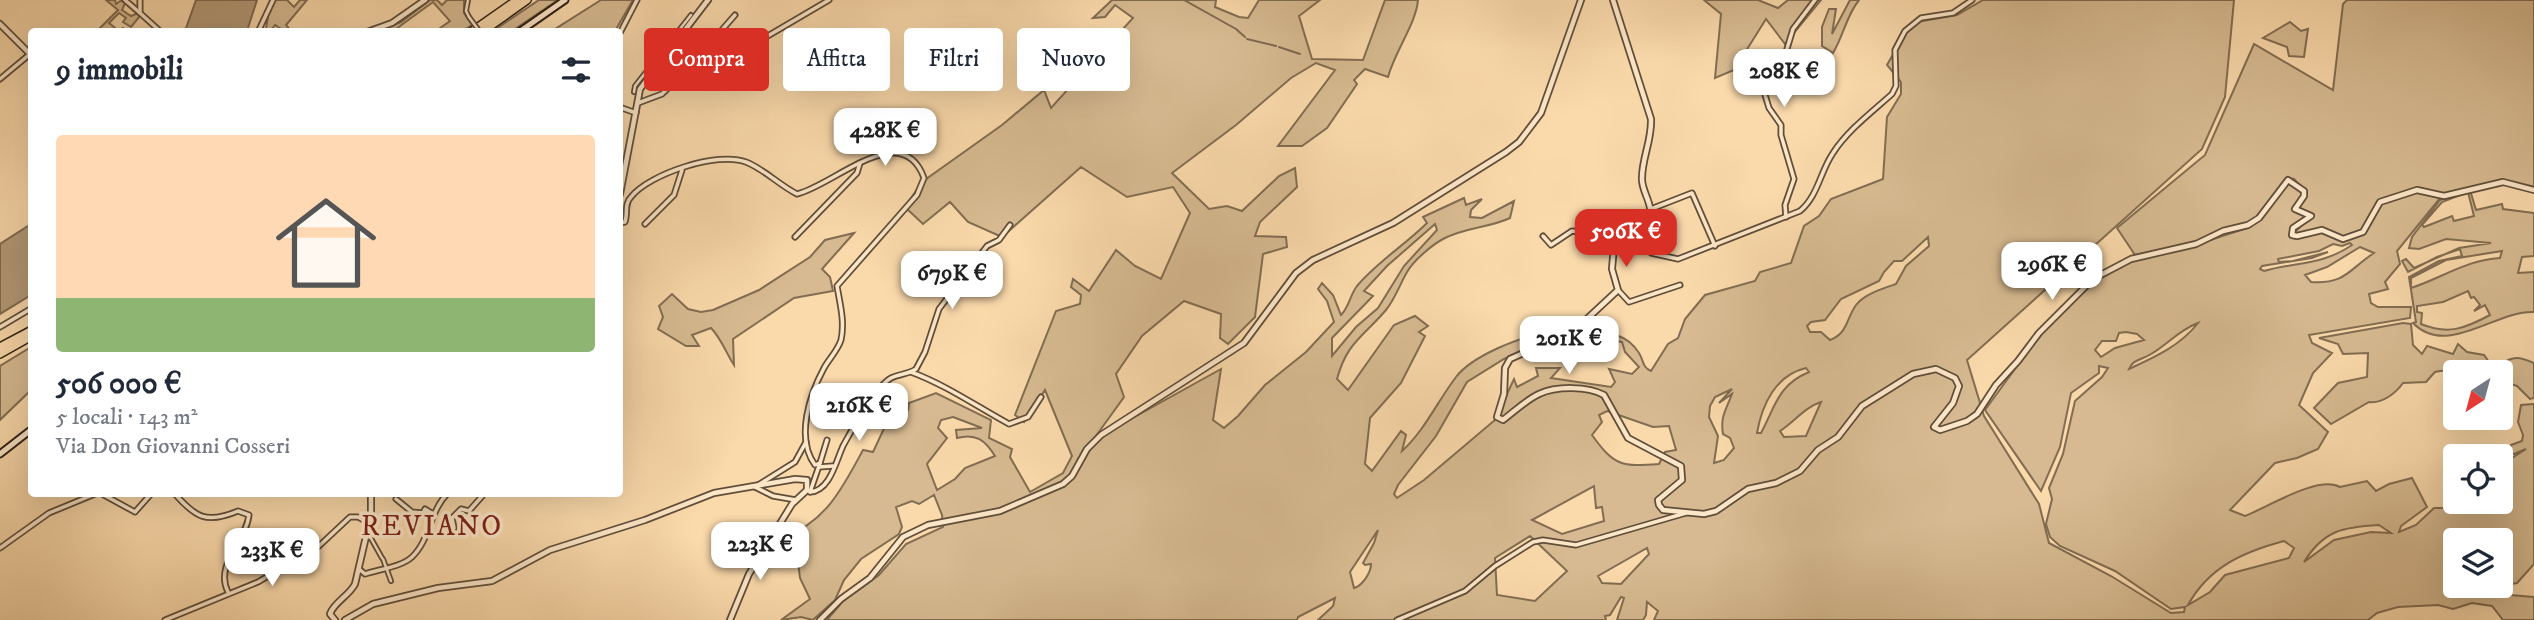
<!DOCTYPE html>
<html lang="it">
<meta charset="utf-8">
<style>
:root{--surface:#fff;--page:#f2f2f3;--text:#1f2937;--muted:#747a83;--line:#e0e1e3;--accent:#d93025}
body{margin:0;font-family:"IM FELL DW Pica",serif;background:var(--page);color:var(--text);height:100vh;display:flex;flex-direction:column;font-size:26px;white-space:nowrap}
*{box-sizing:border-box;margin:0}
p{font-size:23px;color:var(--muted)}
.icon{flex:none;width:38px;height:38px;fill:none;stroke:currentColor;stroke-width:2;stroke-linecap:round;stroke-linejoin:round}
.map{position:relative;flex:1;overflow:hidden}
.details{position:absolute;left:28px;top:28px;width:595px;height:469px;display:flex;flex-direction:column;background:var(--surface);border-radius:7px;box-shadow:0 7px 28px #0002}
.details>*{flex:none}
.top-card{position:absolute;left:644px;top:28px;width:665px;height:63px;display:flex;gap:14px}
.needle{width:46px;rotate:216deg}
.buttons{position:absolute;left:2443px;top:360px;display:grid;gap:14px}
.buttons a{display:grid;place-items:center;width:70px;height:70px;border-radius:7px;background:var(--surface);box-shadow:0 7px 28px #0002;font-size:35px}
.price{position:absolute;translate:-50% -60px;padding:0 16px;border-radius:14px;background:#fff;color:#222;font-size:23px;line-height:46px;filter:drop-shadow(0 2px 4px #0008)}
.price::after{content:'';position:absolute;left:50%;top:42px;width:21px;height:16px;margin-left:-10px;background:inherit;clip-path:polygon(0 0,100% 0,50% 100%)}
.price.active{background:var(--accent);color:#fff}
ul{padding:0;list-style:none}
li{display:grid;align-content:center;gap:14px;height:371px;padding:0 28px}
li+li{border-top:2px solid var(--line)}
li span{display:grid;place-items:center;height:217px;border-radius:7px;color:#555}
li>.icon{margin-inline-start:auto}
span .icon{width:126px;height:126px;fill:#fffc;stroke-width:1}
li b{font-size:30px}
h2{display:flex;justify-content:space-between;align-items:center;height:84px;padding:0 28px;font-size:30px}
.tag{padding:0 24px;border-radius:7px;background:var(--surface);box-shadow:0 7px 28px #0002;font-size:24px;line-height:63px}
.tag.active{background:var(--accent);color:#fff}
.map>svg:first-child{display:block}
</style>
<div class="map">
<svg width="2534" height="620" viewBox="0 0 2534 620">
<rect width="100%" height="100%" fill="#fad9ab"/>
<filter id="stains"><feTurbulence type="fractalNoise" baseFrequency=".00286" numOctaves="4"/><feColorMatrix values="0 0 0 0 .2 0 0 0 0 .09 0 0 0 0 .02 0 0 0 .5 -.17"/></filter>
<radialGradient id="worn" r=".72"><stop offset=".6" stop-color="#630" stop-opacity="0"/><stop offset="1" stop-color="#630" stop-opacity=".3"/></radialGradient>
<g fill="#d7ba91" stroke="#826d52" stroke-width="2" fill-rule="evenodd">
<path d="M 106,0 L 115,0 L 116,4 L 122,0 L 125,3 L 122,10 L 131,16 L 138,13 L 140,16 L 131,27 L 123,22 L 126,18 L 119,13 L 109,23 L 119,31 L 123,28 L 127,31 L 96,32 L 118,10 Z"/>
<path d="M 275,0 L 287,0 L 294,7 L 300,0 L 307,0 L 286,25 L 291,31 L 280,31 L 281,29 L 275,25 L 271,31 L 266,29 L 269,10 Z"/>
<path d="M 430,0 L 437,0 L 442,5 L 447,0 L 464,0 L 464,13 L 472,25 L 462,31 L 436,31 L 450,21 L 433,2 L 396,29 L 398,31 L 375,32 L 401,22 Z"/>
<path d="M 539,0 L 558,0 L 512,31 L 493,31 Z"/>
<path d="M 601,0 L 633,0 L 615,31 L 552,31 Z"/>
<path d="M 1112,0 L 1216,0 L 1215,7 L 1239,17 L 1248,18 L 1259,0 L 1320,0 L 1299,16 L 1312,59 L 1363,60 L 1385,0 L 1418,0 C 1416,24 1395,51 1388,77 L 1365,69 L 1354,80 L 1357,84 L 1327,128 L 1302,146 L 1278,146 L 1335,70 L 1316,63 L 1291,78 L 1236,125 L 1172,173 L 1209,209 L 1227,206 L 1242,211 L 1279,176 L 1295,168 L 1297,187 L 1260,222 L 1255,236 L 1286,237 L 1287,247 L 1263,254 L 1255,317 L 1228,344 L 1220,338 L 1221,314 L 1184,301 L 1142,336 L 1116,374 L 1124,397 L 1093,440 L 1221,369 L 1213,420 L 1224,428 L 1238,416 L 1265,385 L 1306,352 L 1334,322 L 1327,301 L 1318,289 L 1322,283 L 1333,295 L 1341,315 C 1349,307 1350,295 1357,286 C 1377,262 1405,245 1427,223 L 1423,217 L 1464,198 L 1466,205 L 1482,199 L 1471,210 L 1470,217 L 1482,218 L 1514,201 L 1510,218 C 1489,228 1465,227 1443,239 C 1432,245 1414,260 1407,272 C 1400,284 1395,299 1386,310 C 1363,337 1347,342 1337,379 L 1348,390 L 1394,325 L 1415,316 L 1428,326 L 1419,332 L 1425,336 L 1401,383 L 1370,418 L 1365,464 L 1372,471 L 1401,431 L 1406,435 L 1402,451 C 1425,430 1437,402 1456,377 C 1472,356 1521,336 1547,333 L 1548,338 L 1504,359 L 1467,382 L 1436,436 L 1398,485 L 1394,494 L 1397,498 L 1424,480 L 1495,420 L 1514,379 L 1517,387 L 1538,376 L 1536,368 L 1560,368 L 1551,378 L 1611,387 L 1615,382 L 1609,369 L 1632,374 L 1639,367 L 1625,352 L 1622,342 C 1611,339 1603,345 1592,341 C 1609,328 1628,336 1639,353 C 1644,361 1642,367 1651,371 L 1668,344 L 1678,338 L 1685,319 L 1705,295 L 1755,281 L 1760,272 L 1791,263 L 1804,226 L 1819,216 L 1831,199 L 1883,179 L 1887,117 L 1901,94 L 1901,82 L 1887,65 L 1911,23 L 1957,15 L 1983,0 L 2234,0 L 2225,97 L 2202,149 L 1967,360 L 1984,416 L 2039,504 L 2049,543 L 2111,576 L 2171,613 L 2184,612 L 2185,607 L 2171,609 L 2115,571 L 2060,546 L 2050,537 L 2046,524 L 2052,499 L 2049,488 L 2063,454 L 2075,401 L 2102,377 L 2108,368 L 2099,366 L 2099,373 L 2071,393 L 2060,447 L 2041,491 L 1985,410 L 2039,336 L 2095,281 L 2131,261 L 2195,245 L 2250,227 L 2261,218 L 2288,183 L 2304,193 L 2293,211 L 2310,215 L 2290,229 L 2290,236 L 2295,238 L 2321,232 L 2346,240 L 2363,233 L 2378,204 L 2418,191 L 2441,197 L 2397,251 L 2400,264 L 2385,282 L 2388,289 L 2369,294 L 2371,303 L 2378,307 L 2411,307 L 2410,318 L 2309,335 L 2312,343 L 2332,353 L 2313,373 L 2299,405 L 2328,432 L 2318,449 L 2297,458 L 2275,463 L 2230,510 L 2245,516 C 2268,507 2318,475 2340,487 L 2367,481 L 2376,491 L 2389,484 L 2412,478 L 2427,507 L 2401,526 L 2399,532 L 2416,525 L 2434,508 L 2452,508 L 2462,502 L 2501,502 L 2501,465 L 2526,449 L 2514,454 L 2511,452 L 2511,445 L 2522,441 L 2523,435 L 2518,422 L 2521,405 L 2534,404 L 2534,564 L 2517,583 L 2501,586 L 2501,541 L 2455,541 L 2455,586 L 2465,586 L 2461,591 L 2534,597 L 2534,620 L 2503,620 L 2492,606 L 2472,603 L 2453,609 L 2438,605 L 2398,607 L 2377,613 L 2368,620 L 1654,620 L 1658,611 L 1647,602 L 1646,615 L 1643,620 L 1617,620 L 1624,598 L 1621,597 L 1610,615 L 1605,616 L 1606,620 L 1318,620 L 1333,606 L 1335,598 L 1298,617 L 1297,620 L 827,620 L 843,601 L 879,575 L 906,544 L 943,527 L 942,515 L 934,495 L 919,504 L 912,501 L 896,507 L 902,527 L 899,534 L 861,559 L 844,580 L 835,600 L 813,620 L 801,617 L 781,620 L 810,599 L 800,578 L 796,546 L 784,537 C 826,522 843,487 863,450 L 873,452 L 888,420 L 895,420 L 908,410 L 909,403 L 936,393 L 991,420 L 989,438 L 1012,449 L 1010,457 L 1030,492 L 1063,473 L 1072,456 L 1045,390 L 1024,422 L 1015,415 L 1056,311 L 1080,304 L 1081,295 L 1071,287 L 1073,279 L 1089,291 L 1116,250 L 1135,266 L 1161,279 L 1190,213 L 1173,187 L 1127,197 L 1081,167 L 1002,237 L 968,222 L 950,202 L 923,224 L 905,207 L 922,182 L 1002,125 L 1044,90 L 1051,108 L 1133,18 L 1115,5 L 1105,17 L 1093,18 ZM 1435,224 L 1437,230 L 1404,266 L 1378,308 L 1356,327 L 1332,356 L 1332,338 L 1373,296 L 1364,291 L 1387,266 ZM 1928,237 L 1929,246 L 1906,266 L 1896,284 C 1884,288 1864,294 1856,305 C 1846,319 1848,333 1830,340 L 1821,332 L 1810,332 L 1807,326 L 1811,322 L 1825,320 L 1841,299 L 1879,281 L 1884,272 L 1894,261 L 1902,261 ZM 2350,243 L 2352,245 C 2323,265 2296,262 2264,271 L 2260,269 L 2262,266 L 2312,258 L 2328,252 L 2293,261 L 2279,262 L 2278,259 L 2319,251 L 2333,244 L 2342,246 ZM 2360,247 L 2374,253 C 2348,270 2346,284 2311,282 L 2305,275 L 2327,267 ZM 2198,323 C 2180,346 2155,357 2129,369 C 2133,359 2142,360 2151,354 C 2168,344 2179,330 2198,323 ZM 2126,332 L 2137,334 L 2144,340 L 2115,348 L 2101,357 L 2095,350 L 2102,341 L 2116,341 L 2119,333 ZM 1806,368 L 1809,372 C 1778,385 1776,405 1761,433 L 1757,433 C 1762,404 1776,375 1806,368 ZM 1732,389 L 1719,403 L 1732,394 C 1726,410 1720,417 1723,434 L 1730,438 L 1734,448 L 1724,460 L 1714,463 L 1718,436 L 1709,417 L 1710,406 L 1715,397 ZM 1821,402 L 1806,436 L 1784,437 L 1780,431 C 1794,422 1805,407 1821,402 ZM 1607,411 L 1653,427 L 1669,426 L 1676,450 L 1665,452 L 1659,464 C 1622,467 1614,466 1592,435 L 1602,422 L 1599,415 ZM 953,417 L 982,428 L 956,430 L 957,438 C 976,433 985,440 995,456 L 965,468 L 955,479 L 937,490 L 927,464 L 947,438 L 938,428 L 941,420 ZM 1594,486 L 1596,508 L 1602,507 L 1604,521 L 1562,534 L 1532,520 ZM 2379,525 L 2391,533 L 2371,532 L 2334,540 L 2304,562 C 2324,530 2343,527 2379,525 ZM 1378,530 L 1374,543 L 1363,563 L 1365,565 L 1371,564 C 1371,573 1362,586 1354,588 L 1350,572 ZM 1530,536 L 1567,571 L 1535,601 L 1497,595 L 1495,558 ZM 2284,541 L 2294,548 L 2289,558 L 2225,575 L 2210,592 L 2188,605 C 2209,567 2243,552 2284,541 ZM 1647,548 L 1649,554 L 1621,584 L 1602,583 L 1598,576 Z"/>
<path d="M 1704,0 L 1758,0 L 1778,8 L 1788,0 L 1821,0 L 1785,44 L 1766,19 L 1734,70 L 1715,78 L 1721,14 Z"/>
<path d="M 1850,0 L 1859,0 C 1846,16 1844,35 1833,53 L 1822,46 L 1822,27 L 1829,9 L 1836,9 L 1832,34 Z"/>
<path d="M 2347,0 L 2534,0 L 2534,189 L 2504,180 L 2443,195 L 2411,190 L 2380,200 L 2361,231 L 2343,238 L 2318,229 L 2293,234 L 2313,214 L 2297,208 L 2307,194 L 2294,179 L 2288,178 L 2258,217 L 2245,224 L 2226,228 L 2197,242 L 2135,255 L 2117,228 L 2205,155 L 2254,44 L 2333,90 L 2343,4 Z"/>
<path d="M 2290,22 L 2301,31 L 2308,29 L 2304,57 L 2289,56 L 2287,47 L 2263,38 Z"/>
<path d="M 2470,190 L 2476,210 L 2502,204 L 2503,209 L 2534,213 L 2534,256 L 2522,257 L 2518,273 L 2534,272 L 2534,312 C 2496,310 2447,358 2413,323 L 2416,322 L 2409,277 L 2439,261 L 2462,256 L 2460,249 L 2437,257 L 2408,272 L 2402,261 L 2406,259 L 2414,268 L 2459,248 L 2491,243 L 2446,239 L 2419,249 L 2409,248 L 2412,237 L 2440,200 ZM 2468,192 L 2474,216 L 2454,221 L 2452,216 L 2424,227 L 2422,225 L 2442,202 ZM 2502,251 L 2500,258 C 2466,260 2442,278 2411,288 L 2411,278 L 2446,260 ZM 2468,291 L 2471,298 L 2474,297 L 2480,305 L 2474,311 L 2485,305 L 2490,315 C 2464,329 2448,335 2421,324 L 2422,313 L 2417,312 L 2417,306 L 2443,302 Z"/>
<path d="M 854,233 L 822,269 L 830,277 L 833,291 L 794,298 L 733,339 L 734,365 C 726,353 721,338 711,328 L 692,335 L 699,346 L 686,346 L 658,329 L 663,317 L 659,306 L 672,294 L 688,309 L 701,312 L 713,310 L 759,290 L 810,257 L 825,240 Z"/>
<path d="M 2403,323 L 2411,324 L 2413,345 L 2422,354 L 2427,346 L 2453,354 L 2458,344 L 2467,352 L 2484,355 L 2489,362 L 2500,365 C 2513,355 2520,357 2534,363 L 2534,398 L 2530,399 L 2517,386 L 2501,381 L 2501,373 L 2487,373 L 2492,369 L 2440,371 L 2435,372 L 2426,382 L 2403,383 C 2396,393 2382,404 2369,402 L 2331,424 L 2314,408 L 2338,383 L 2367,377 L 2368,353 L 2343,354 L 2338,344 L 2319,338 Z"/>
<path d="M 31,347 L 31,390 L 0,420 L 0,366 Z"/>
</g>
<g fill="#b49a78" stroke="#7e6950" stroke-width="2">
<path d="M 196,0 L 257,0 L 247,31 L 185,31 Z"/>
<path d="M 31,224 L 31,295 L 0,314 L 0,244 Z"/>
</g>
<g fill="none" stroke-linecap="round" stroke-linejoin="round">
<g stroke="#7e6950" stroke-width="2">
<path d="M 1184,0 L 1236,29 L 1245,37"/>
<path d="M 1247,39 L 1276,46"/>
<path d="M 1279,47 L 1300,54"/>
</g>
<g stroke="#604e3a" stroke-width="6">
<g id="pedestrian">
<path d="M 468,0 L 466,11 L 469,17"/>
<path d="M 634,92 L 635,86 L 691,15"/>
<path d="M 368,533 L 382,558"/>
<path d="M 383,559 L 391,581"/>
</g>
</g>
<g stroke="#604e3a" stroke-width="7">
<g id="minor">
<path d="M 125,0 L 140,13"/>
<path d="M 140,0 L 140,13 L 161,32"/>
<path d="M 258,32 L 273,0"/>
<path d="M 620,33 L 637,0"/>
<path d="M 700,64 L 707,47 L 735,15"/>
<path d="M 0,79 L 30,54"/>
<path d="M 713,85 L 738,58 L 734,49"/>
<path d="M 638,103 L 662,94 L 685,72 L 709,59 L 766,37 L 829,0"/>
<path d="M 620,110 L 622,108 L 636,113"/>
<path d="M 1651,209 L 1692,193 L 1715,246"/>
<path d="M 1786,217 L 1785,205 L 1794,179 L 1781,135 L 1781,125 L 1769,108 L 1765,95 L 1786,52 L 1793,29 L 1815,0"/>
<path d="M 1614,219 L 1618,239"/>
<path d="M 620,223 L 625,222 C 628,213 624,204 631,197 C 649,174 718,151 746,162 C 764,169 779,185 797,194 C 833,186 902,117 924,178 L 917,195 L 837,286 C 840,304 845,322 841,340 C 838,350 829,359 824,368 C 810,394 795,438 815,465 L 820,463 L 810,492"/>
<path d="M 645,224 L 674,195 L 682,170"/>
<path d="M 1643,227 L 1651,253 L 1678,259 L 1800,211 C 1818,196 1820,172 1833,153 C 1848,130 1872,112 1892,94 L 1896,86 L 1895,50 L 1905,31 L 1921,18 L 1953,13 L 1972,0"/>
<path d="M 1543,236 L 1551,245 L 1572,231 L 1613,237 L 1618,241"/>
<path d="M 795,237 L 857,173 L 860,163"/>
<path d="M 1618,290 L 1629,302 L 1680,285"/>
<path d="M 0,327 L 32,308"/>
<path d="M 911,372 C 946,385 976,406 1009,424 L 1028,417 L 1041,397"/>
<path d="M 820,463 L 827,440"/>
<path d="M 819,467 L 833,466"/>
<path d="M 810,492 C 830,491 836,461 843,446 C 853,428 874,388 891,378 C 899,374 909,374 916,369 L 925,352 L 939,309 L 987,246 L 999,240 L 1010,225"/>
<path d="M 102,494 L 135,512 L 151,494"/>
<path d="M 175,494 C 196,518 207,524 238,511 L 249,515 C 246,542 214,564 228,592"/>
<path d="M 396,499 L 412,512 L 423,513 L 425,509 L 433,514"/>
<path d="M 796,500 L 773,496 L 755,487 L 795,462 L 806,442"/>
<path d="M 454,528 L 452,518 L 461,509 L 469,511 L 484,494"/>
<path d="M 0,548 L 49,513 L 95,494"/>
<path d="M 359,569 L 365,574 C 380,569 401,567 412,557 C 430,540 430,511 447,494"/>
<path d="M 165,620 L 258,582 L 319,546 L 350,517 L 358,517 L 369,523"/>
<path d="M 1397,620 L 1465,591 L 1495,566 L 1533,542 L 1543,540 L 1576,545 L 1686,513"/>
</g>
</g>
<g stroke="#604e3a" stroke-width="8">
<g id="tertiary">
<path d="M 1613,0 L 1651,119 C 1652,140 1642,158 1642,178 C 1641,192 1656,207 1648,220 C 1641,234 1622,235 1614,246 L 1612,269 L 1618,290 L 1575,330 L 1510,359 L 1505,368 L 1504,394 L 1497,417 L 1503,420 C 1515,411 1526,400 1539,394 C 1556,386 1588,386 1604,395 L 1628,438 L 1681,466 L 1682,480 L 1658,500 L 1659,505 L 1663,510 L 1704,514 L 1716,511 L 1748,489 L 1776,483 L 1800,471 L 1818,450 L 1838,437 L 1862,406 L 1913,374 L 1936,369 L 1955,378 L 1959,386 L 1953,403 L 1934,427 L 1940,430 L 1967,421 L 1977,414 L 1996,385 L 2018,361 L 2039,333 L 2093,279 L 2131,259 L 2196,244 L 2223,231 L 2248,225 L 2259,218 L 2288,180 L 2304,191 L 2304,196 L 2295,209 L 2311,216 L 2293,228 L 2292,235 L 2297,236 L 2322,230 L 2343,239 L 2363,232 L 2380,202 L 2417,190 L 2444,196 L 2503,182 L 2534,190"/>
<path d="M 0,24 L 32,56"/>
<path d="M 367,32 L 392,23 L 425,0"/>
<path d="M 620,194 L 640,89 L 708,0"/>
<path d="M 335,620 L 330,614 C 334,602 349,596 355,584 L 371,515 L 371,494"/>
<path d="M 345,620 L 373,604 L 438,588 L 492,581 L 550,550 L 645,520 L 714,493 L 795,479 L 807,480 L 807,490 L 792,504 L 749,574 L 730,620"/>
<path d="M 820,620 L 841,599 L 870,578 L 903,537 L 928,525 L 1000,511 L 1063,484 L 1072,476 L 1087,449 L 1101,435 L 1244,343 L 1296,273 L 1313,260 L 1393,223 L 1506,152 L 1519,142 L 1541,113 L 1581,0"/>
</g>
</g>
<g stroke="#2c2014" stroke-width="9">
<g id="secondary">
<path d="M 519,32 L 565,0"/>
<path d="M 0,454 L 32,429"/>
</g>
</g>
<g stroke="#2c2014" stroke-width="10">
<g id="motorway">
<path d="M 471,32 L 517,0"/>
<path d="M 482,32 L 527,0"/>
<path d="M 0,347 L 32,330"/>
<path d="M 0,354 L 32,336"/>
</g>
</g>
<use href="#pedestrian" stroke="#fce6c8" stroke-width="2.5"/>
<use href="#minor" stroke="#fce6c8" stroke-width="3.5"/>
<use href="#tertiary" stroke="#fce6c8" stroke-width="4.5"/>
<use href="#secondary" stroke="#fce6c8" stroke-width="5"/>
<use href="#motorway" stroke="#fad9ab" stroke-width="7"/>
<g stroke="#604e3a" stroke-width="6" stroke-linecap="butt">
<path id="pedestrian-bridge" d="M 469,17 L 480,32"/>
</g>
<use href="#pedestrian-bridge" stroke="#fce6c8" stroke-width="2.5"/>
</g>
<g text-anchor="middle" dominant-baseline="central" stroke-width="7" stroke-linejoin="round" paint-order="stroke">
<g font-size="28" letter-spacing="2" fill="#7a1f14" stroke="#fce6c8">
<text x="432" y="526">REVIANO</text>
</g>
</g>
<rect width="100%" height="100%" filter="url(#stains)"/>
<rect width="100%" height="100%" fill="url(#worn)"/>
</svg>
<div class="buttons">
<a><svg class="needle" viewBox="-14 -14 28 28"><path d="M0-13l5 13h-10z" fill="#e53935"/><path d="M0 13l5-13h-10z" fill="#747a83"/></svg></a>
<a><svg class="icon" aria-label="locate" viewBox="0 0 24 24"><circle cx="12" cy="12" r="6"/><path d="M12 2v4M12 18v4M2 12h4M18 12h4"/></svg></a>
<a><svg class="icon" aria-label="layers" viewBox="0 0 24 24"><path d="M12 4l9 5-9 5-9-5zM3 14l9 5 9-5"/></svg></a>
</div>
<b class="price" style="left:1784px;top:109px">208K €</b>
<b class="price" style="left:885px;top:168px">428K €</b>
<b class="price active" style="left:1626px;top:269px">506K €</b>
<b class="price" style="left:2052px;top:302px">296K €</b>
<b class="price" style="left:952px;top:311px">679K €</b>
<b class="price" style="left:1569px;top:376px">201K €</b>
<b class="price" style="left:859px;top:443px">216K €</b>
<b class="price" style="left:760px;top:582px">223K €</b>
<b class="price" style="left:272px;top:588px">233K €</b>
<div class="top-card">
<a class="tag active">Compra</a>
<a class="tag">Affitta</a>
<a class="tag">Filtri</a>
<a class="tag">Nuovo</a>
</div>
<section class="details">
<h2>9 immobili<svg class="icon" aria-label="filters" viewBox="0 0 24 24"><path d="M4 7h16M4 17h16"/><circle cx="9" cy="7" r="2"/><circle cx="15" cy="17" r="2"/></svg></h2>
<ul>
<li><span style="background:linear-gradient(#ffd9b3 75%,#8fb573 0)"><svg class="icon" aria-label="home" viewBox="0 0 24 24"><path d="M3 11l9-7 9 7M6 9v11h12V9"/></svg></span><div><b>506 000 €</b><p>5 locali · 143 m²</p><p>Via Don Giovanni Cosseri</p></div></li>
</ul>
</section>
</div>
